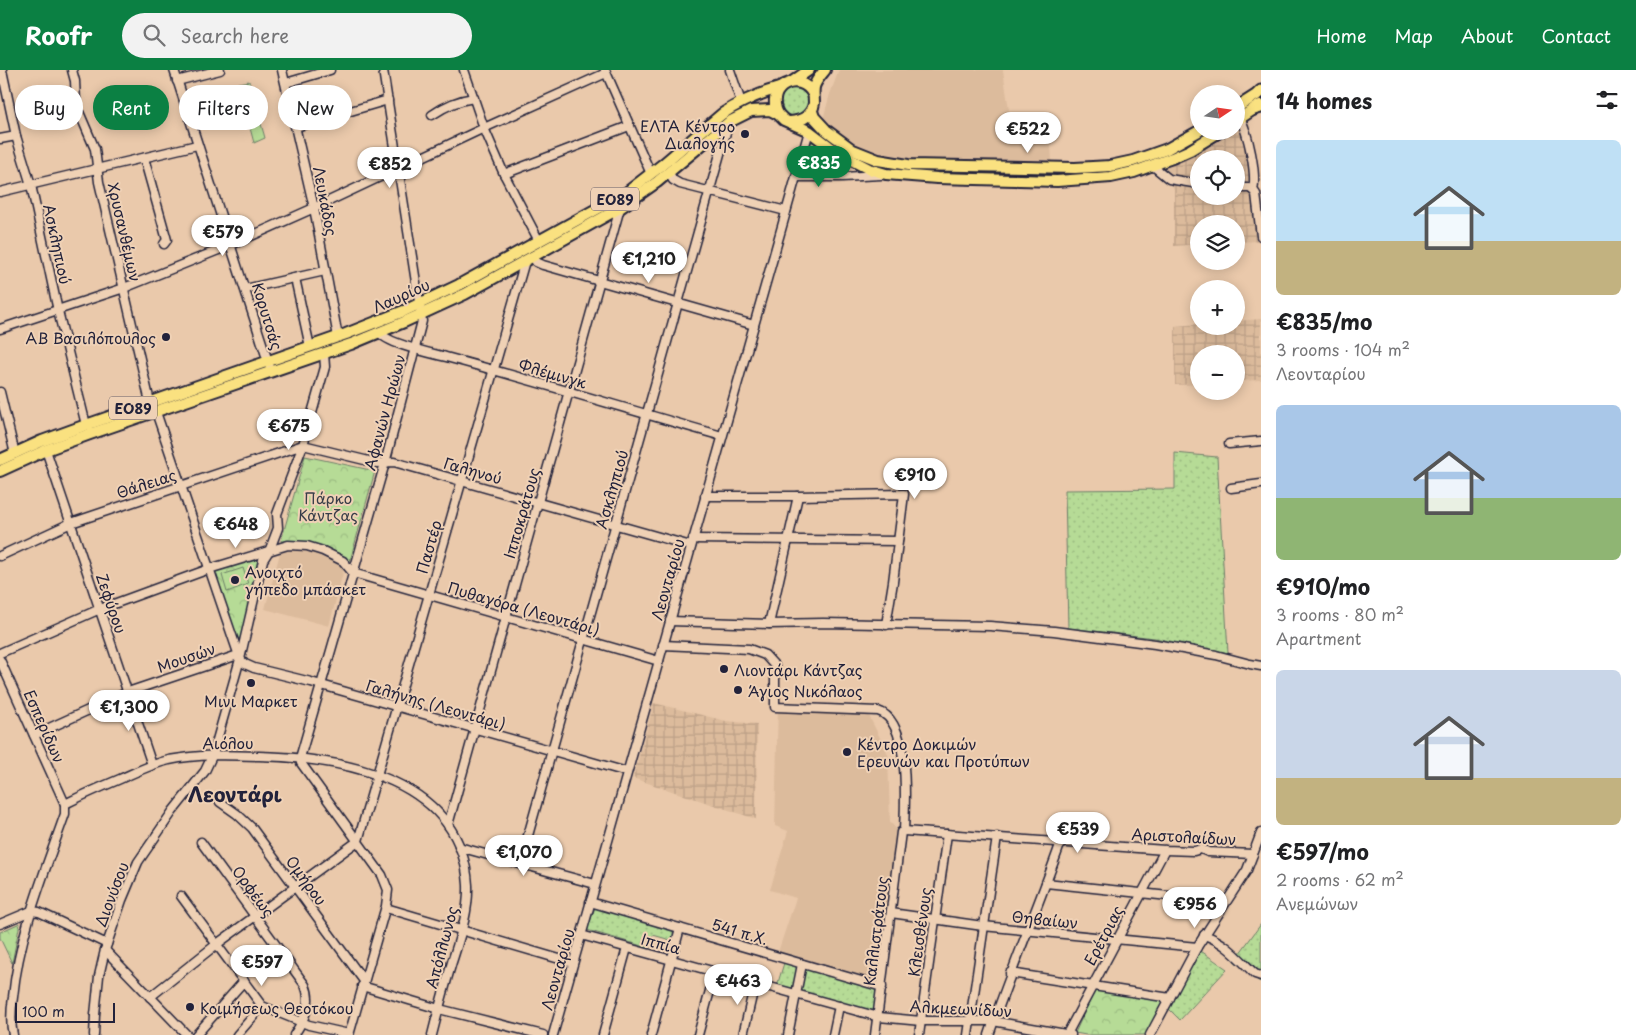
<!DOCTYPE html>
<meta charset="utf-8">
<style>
:root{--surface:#fff;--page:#f2f2f2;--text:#202124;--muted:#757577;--accent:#0b8043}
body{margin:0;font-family:"Playpen Sans",sans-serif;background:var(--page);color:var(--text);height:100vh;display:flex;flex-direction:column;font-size:19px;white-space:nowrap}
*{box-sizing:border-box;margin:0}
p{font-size:16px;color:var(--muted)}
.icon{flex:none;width:28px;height:28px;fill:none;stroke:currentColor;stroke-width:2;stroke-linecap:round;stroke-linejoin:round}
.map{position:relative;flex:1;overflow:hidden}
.side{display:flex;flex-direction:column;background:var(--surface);width:375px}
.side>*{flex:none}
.hud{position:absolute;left:15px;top:15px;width:475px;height:45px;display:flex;gap:10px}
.needle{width:32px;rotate:77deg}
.fabs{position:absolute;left:1190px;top:15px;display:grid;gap:10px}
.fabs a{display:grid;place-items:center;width:55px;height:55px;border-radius:50%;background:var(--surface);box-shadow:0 2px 12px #0003;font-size:25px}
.scale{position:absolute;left:15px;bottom:12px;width:100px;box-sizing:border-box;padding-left:5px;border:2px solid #22223b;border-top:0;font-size:14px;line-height:18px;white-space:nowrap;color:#22223b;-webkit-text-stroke:4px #efd1b5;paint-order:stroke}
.price{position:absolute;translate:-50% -42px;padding:0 11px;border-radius:18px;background:#fff;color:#222;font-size:16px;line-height:32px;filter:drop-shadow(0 1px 2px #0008)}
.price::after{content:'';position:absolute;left:50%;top:30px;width:15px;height:11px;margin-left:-8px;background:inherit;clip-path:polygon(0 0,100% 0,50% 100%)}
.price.on{background:var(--accent);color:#fff}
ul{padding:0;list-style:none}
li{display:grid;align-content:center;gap:10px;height:265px;padding:0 15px}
li span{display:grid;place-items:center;height:155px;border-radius:8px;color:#555}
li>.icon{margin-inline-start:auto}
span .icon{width:90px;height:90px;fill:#fffc;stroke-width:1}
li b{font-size:21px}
h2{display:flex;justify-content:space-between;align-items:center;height:60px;padding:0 15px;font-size:21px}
.tag{padding:0 18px;border-radius:22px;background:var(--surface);box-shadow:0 2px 12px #0003;font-size:18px;line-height:45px}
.tag.on{background:var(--accent);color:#fff}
header{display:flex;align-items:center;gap:30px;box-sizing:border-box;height:70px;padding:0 25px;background:var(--accent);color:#fff}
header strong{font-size:24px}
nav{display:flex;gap:28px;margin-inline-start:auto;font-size:18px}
.search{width:350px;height:45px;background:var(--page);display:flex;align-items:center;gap:12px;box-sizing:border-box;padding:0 18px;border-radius:28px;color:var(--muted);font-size:19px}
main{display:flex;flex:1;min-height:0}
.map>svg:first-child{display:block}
</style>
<header>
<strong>Roofr</strong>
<div class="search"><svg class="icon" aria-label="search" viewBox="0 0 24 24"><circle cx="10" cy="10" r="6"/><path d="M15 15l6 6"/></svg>Search here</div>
<nav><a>Home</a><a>Map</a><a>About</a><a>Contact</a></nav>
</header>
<main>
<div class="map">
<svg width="1261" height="965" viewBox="0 0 1261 965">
<defs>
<pattern id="industrial-grid" width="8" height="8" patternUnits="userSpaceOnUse" patternTransform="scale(1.25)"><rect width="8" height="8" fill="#dcbb9c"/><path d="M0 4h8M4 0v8" fill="none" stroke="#bca087"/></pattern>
<pattern id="grass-dots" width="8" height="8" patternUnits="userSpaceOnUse" patternTransform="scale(1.25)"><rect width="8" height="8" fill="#b6db96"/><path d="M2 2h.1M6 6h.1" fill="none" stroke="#9cbc82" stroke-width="1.8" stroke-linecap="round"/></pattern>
<pattern id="park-crowns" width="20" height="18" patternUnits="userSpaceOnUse" patternTransform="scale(1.25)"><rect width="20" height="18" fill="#b6db96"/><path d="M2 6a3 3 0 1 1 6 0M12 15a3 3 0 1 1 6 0" fill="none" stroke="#9cbc82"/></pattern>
</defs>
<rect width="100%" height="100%" fill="#eac9ab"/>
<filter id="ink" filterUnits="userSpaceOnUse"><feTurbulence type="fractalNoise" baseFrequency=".02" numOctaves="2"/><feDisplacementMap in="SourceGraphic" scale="10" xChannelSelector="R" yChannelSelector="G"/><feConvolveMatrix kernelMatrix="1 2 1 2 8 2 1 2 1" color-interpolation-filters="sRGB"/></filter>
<g filter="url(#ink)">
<g fill="#dcbb9c">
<path d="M 839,0 L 1003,0 L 1012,60 L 1050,59 L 1052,92 L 909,90 L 881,84 L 863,77 L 838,64 L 823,49 L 830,24 Z"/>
<path d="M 290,480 L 310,482 L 333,490 L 344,499 L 329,556 L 265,539 L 280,483 Z"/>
<path d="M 778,634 L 868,636 L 870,648 L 888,684 L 890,752 L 899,762 L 880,913 L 778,882 L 796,828 L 770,820 L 788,761 L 775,756 Z"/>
</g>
<g fill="url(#industrial-grid)" fill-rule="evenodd">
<path d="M 1249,53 L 1261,126 L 1261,171 L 1236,172 L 1236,154 L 1199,154 L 1199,174 L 1174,176 L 1174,119 L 1163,97 L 1209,77 ZM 1199,89 L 1236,89 L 1236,126 L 1199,126 Z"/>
<path d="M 1261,249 L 1261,310 L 1236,311 L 1236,284 L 1199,284 L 1199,314 L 1175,315 L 1175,256 L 1199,254 L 1199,256 L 1236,256 L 1236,251 Z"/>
<path d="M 654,633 L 726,651 L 757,654 L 756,749 L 633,708 Z"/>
</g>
<g fill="url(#grass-dots)" stroke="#6c7e68">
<circle cx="794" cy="32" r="14"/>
<path d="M 1204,61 L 1209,61 C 1171,86 1127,104 1081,106 C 1047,107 1013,104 979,104 C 939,103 901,104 863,91 L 861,88 L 1093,101 Z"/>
<path d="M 812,71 L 831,85 L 848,95 L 847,98 L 842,101 L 804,101 L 803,99 Z"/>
<path d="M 1175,383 L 1217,387 L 1228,583 L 1155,568 L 1068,558 L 1065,420 L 1175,419 Z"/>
<path d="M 597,832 L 679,853 L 674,871 L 653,865 L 649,878 L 587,860 Z"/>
<path d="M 1261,854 L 1261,913 L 1234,891 Z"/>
<path d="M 1198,879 L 1227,899 L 1180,950 L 1167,937 Z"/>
<path d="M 784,893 L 877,919 L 875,942 L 777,916 Z"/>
</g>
<g fill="url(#park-crowns)" stroke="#6c7e68">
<path d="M 249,11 L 265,68 L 254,73 L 238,13 Z"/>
<path d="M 305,386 L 375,401 L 350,491 L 281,471 Z"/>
<path d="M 268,484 L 240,572 L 229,553 L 212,503 Z"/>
<path d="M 20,853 L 12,893 L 0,868 L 0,862 Z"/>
<path d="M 1095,919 L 1166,930 L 1146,965 L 1086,965 L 1075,963 Z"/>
</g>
<path fill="#b6db96" stroke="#6c7e68" d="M 243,498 L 248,514 L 227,522 L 222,505 Z"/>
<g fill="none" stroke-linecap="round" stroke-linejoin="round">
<g stroke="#22223b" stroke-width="11">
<g id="minor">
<path d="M 2,0 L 16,66 L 31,115 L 58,241 L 86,355"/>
<path d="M 72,0 L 75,11 L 76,32 L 79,42 L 95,79 L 99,112 L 150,332"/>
<path d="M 174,0 L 271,301"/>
<path d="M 282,0 L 314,138 L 338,267"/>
<path d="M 464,0 L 484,58 L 504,104 L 539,171"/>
<path d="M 605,0 L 651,104"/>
<path d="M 730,0 L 741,32"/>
<path d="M 177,11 L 220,0"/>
<path d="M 286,13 L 330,0"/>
<path d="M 432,45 C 445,36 458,30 474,28"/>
<path d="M 1240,48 C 1248,63 1257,103 1253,120"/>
<path d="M 296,57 L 388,30"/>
<path d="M 0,69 L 16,66"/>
<path d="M 144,88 L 167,170 L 164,174"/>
<path d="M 1153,96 L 1169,109 L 1199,114"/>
<path d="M 669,103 L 673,110 L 680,114 L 786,141"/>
<path d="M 504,104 L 629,56"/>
<path d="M 796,107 L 842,107 L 881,105"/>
<path d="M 1236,118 L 1249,118 L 1253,120"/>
<path d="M 1253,120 L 1256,124 L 1261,166"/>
<path d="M 0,122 L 197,75"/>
<path d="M 533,186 L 536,192 L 543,195 L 754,255"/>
<path d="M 295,208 L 310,277"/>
<path d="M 245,219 L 325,201"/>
<path d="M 0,259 L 124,218 L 231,175 L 314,138 L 484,58 L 606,3"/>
<path d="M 379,262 C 387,274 431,283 446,287 C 539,312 630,340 722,366"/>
<path d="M 0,322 L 15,384"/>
<path d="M 156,342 L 240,589 L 245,594 L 254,598 L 311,612 L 627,702"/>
<path d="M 1229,374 L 1261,371"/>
<path d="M 46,380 L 152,695"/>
<path d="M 1231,418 L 1261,414"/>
<path d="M 705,426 L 798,426 L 769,554"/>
<path d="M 798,426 L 904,424 L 893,512 L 886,555"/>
<path d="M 693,469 L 898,471"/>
<path d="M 0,486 L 71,453 L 303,375 L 377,393 L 394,392 L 691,476"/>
<path d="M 670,551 L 769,554 L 823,553 L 990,556 L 1054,561 L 1155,574 L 1216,585 L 1250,594 L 1261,596"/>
<path d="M 663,575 L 749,579 L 765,585 L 775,596 L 775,637 L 878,641 C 911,651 905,733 904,761 L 901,762 L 875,965"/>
<path d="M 0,583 L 100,539 L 209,499 L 288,475 L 307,476 L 323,481 L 343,491 L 353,503 L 659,591"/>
<path d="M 0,590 L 65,734 L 65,744 C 44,804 19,864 13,927 C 11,940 10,952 13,965"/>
<path d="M 34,665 L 128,622 L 238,585"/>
<path d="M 220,732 L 237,744 L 252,758 L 364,911"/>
<path d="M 65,734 C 83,725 101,717 120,709 C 136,702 152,694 169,690 C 199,684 229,685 259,686 C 345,688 461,709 468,815 C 469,841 460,867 452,892 C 445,916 438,941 432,965"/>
<path d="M 448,755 L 620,138"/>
<path d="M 904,761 L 1165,780 L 1194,781 L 1201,779 L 1208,782 L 1253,784"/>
<path d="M 201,772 L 305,915 C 313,933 304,950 294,965"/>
<path d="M 459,777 L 595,814"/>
<path d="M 520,794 L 729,52"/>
<path d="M 1046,813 L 1225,832"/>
<path d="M 181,826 L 262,936 L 309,955 L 349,964"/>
<path d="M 590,832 L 882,917"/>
<path d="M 386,838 L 573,893"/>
<path d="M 891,843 L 983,856 L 1197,877"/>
<path d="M 0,854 L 31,841 L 39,842 L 107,874"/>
<path d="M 581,865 L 879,947 L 921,951 L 993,951 L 1071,965"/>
<path d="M 1204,865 C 1226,872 1239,889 1255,904 L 1261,906"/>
<path d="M 105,880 L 187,965"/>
<path d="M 1010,903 L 1170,928"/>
<path d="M 362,916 L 439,939 L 543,965"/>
<path d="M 150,927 L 217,874 L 358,771 L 525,191"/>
<path d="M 1067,964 L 1165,780"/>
<path d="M 94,965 L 95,945 L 99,906 L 105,880 L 122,830 L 138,792 L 173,741 L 205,701 L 213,684 L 240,589 L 263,490 L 270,479 L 278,458 L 277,444 L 303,375 L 325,297 L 324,283"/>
<path d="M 196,965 L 244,911"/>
<path d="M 237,965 L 262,936"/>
<path d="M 349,965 L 386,836 L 388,820 L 382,805 L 301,693 L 300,688 L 385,393 L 422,251 L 383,0"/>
<path d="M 553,965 L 809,61"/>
<path d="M 603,965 L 627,878"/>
<path d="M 651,965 L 680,858"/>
<path d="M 698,965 L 715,902"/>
<path d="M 743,965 L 755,913"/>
<path d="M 788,965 L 802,894"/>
<path d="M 833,965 L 839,936"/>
<path d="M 919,965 L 947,764"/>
<path d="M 968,965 L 997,767"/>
<path d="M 989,965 C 1011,900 1038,837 1061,772"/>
<path d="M 1150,965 L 1197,877 L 1247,800 L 1261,763"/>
</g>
</g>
<g stroke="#22223b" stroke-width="14">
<g id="major">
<path d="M 792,12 L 809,0"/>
<path d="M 1236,38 L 1261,22"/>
<path d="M 812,41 L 814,47 L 826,60 L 853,80 L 878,90 L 908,95 L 1075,98 L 1110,96 L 1133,91 L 1167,79 L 1199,61"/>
<path d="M 778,44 C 764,16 800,0 813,24"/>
<path d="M 1236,51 L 1260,35"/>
<path d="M 790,52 C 802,51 812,46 814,33 C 814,28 813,23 814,17 C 816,10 821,5 825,0"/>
<path d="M 0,390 L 42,371 L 86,355 L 346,264 L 404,241 L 459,215 L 626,123 L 662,95 L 722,44 C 740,32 758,24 779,18"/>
<path d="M 0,401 L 46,380 L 90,364 L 351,274 L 404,252 L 465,224 L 620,138 L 657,112 L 729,52 L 751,41 L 770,40 L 778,44 L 784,50 L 809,61 L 838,83 L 869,99 L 886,104 L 937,108 L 1057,111 L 1111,107 L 1134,102 L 1172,88 L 1190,80 L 1221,61"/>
</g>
</g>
<g stroke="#22223b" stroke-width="15">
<g id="highway">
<path d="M 1258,24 L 1261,21"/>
<path d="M 1254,39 L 1261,37"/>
</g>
</g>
<use href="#minor" stroke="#efd1b5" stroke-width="8"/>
<use href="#major" stroke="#fae180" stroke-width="10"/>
<use href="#highway" stroke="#fae180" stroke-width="11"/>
</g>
</g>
<g fill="#22223b" stroke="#efd1b5" stroke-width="2">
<circle cx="745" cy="64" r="5"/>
<circle cx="166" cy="267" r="5"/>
<circle cx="235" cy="510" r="5"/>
<circle cx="724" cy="599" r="5"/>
<circle cx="251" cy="613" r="5"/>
<circle cx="738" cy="620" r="5"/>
<circle cx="847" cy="682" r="5"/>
<circle cx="190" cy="937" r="5"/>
</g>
<g text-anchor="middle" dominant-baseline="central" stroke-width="4" stroke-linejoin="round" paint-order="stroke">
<g fill="#efd1b5" stroke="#605660" stroke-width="1">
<rect x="591" y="117.5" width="48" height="23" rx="4"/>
<rect x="109" y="326.5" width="48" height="23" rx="4"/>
</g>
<g font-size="14" font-weight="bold" fill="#22223b">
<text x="615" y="129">ΕΟ89</text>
<text x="133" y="338">ΕΟ89</text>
</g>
<g font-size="15" fill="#22223b" stroke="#efd1b5" text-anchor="start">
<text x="735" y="55" text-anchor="end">ΕΛΤΑ Κέντρο<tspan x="735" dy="17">Διαλογής</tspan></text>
<text x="156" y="267" text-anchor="end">ΑΒ Βασιλόπουλος</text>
<text x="245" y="501">Ανοιχτό<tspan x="245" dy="17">γήπεδο μπάσκετ</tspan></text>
<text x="734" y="599">Λιοντάρι Κάντζας</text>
<text x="748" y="620">Άγιος Νικόλαος</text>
<text x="251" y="630" text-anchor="middle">Μινι Μαρκετ</text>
<text x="857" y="673">Κέντρο Δοκιμών<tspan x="857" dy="17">Ερευνών και Προτύπων</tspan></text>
<text x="200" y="937">Κοιμήσεως Θεοτόκου</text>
</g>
<g font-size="15" fill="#22223b" stroke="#efd1b5">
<text transform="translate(326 131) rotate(79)">Λευκάδος</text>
<text transform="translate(125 162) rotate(77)">Χρυσανθέμων</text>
<text transform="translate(58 174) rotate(78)">Ασκληπιού</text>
<text transform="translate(401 225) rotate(-24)">Λαυρίου</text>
<text transform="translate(268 246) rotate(73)">Κορυτσάς</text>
<text transform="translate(553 303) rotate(16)">Φλέμινγκ</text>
<text transform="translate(384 342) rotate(-75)">Αφανών Ηρώων</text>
<text transform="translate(473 400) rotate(16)">Γαληνού</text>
<text transform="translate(146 413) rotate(-18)">Θάλειας</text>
<text transform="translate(611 419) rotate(-74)">Ασκληπιού</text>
<text transform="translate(521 443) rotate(-74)">Ιπποκράτους</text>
<text transform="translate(428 477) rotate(-74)">Παστέρ</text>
<text transform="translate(667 509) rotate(-74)">Λεονταρίου</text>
<text transform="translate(112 533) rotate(71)">Ζεφύρου</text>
<text transform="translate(524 538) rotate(16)">Πυθαγόρα (Λεοντάρι)</text>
<text transform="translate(186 587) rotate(-19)">Μουσών</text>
<text transform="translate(436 634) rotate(16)">Γαλήνης (Λεοντάρι)</text>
<text transform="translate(45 656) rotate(66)">Εσπερίδων</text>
<text x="228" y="672">Αιόλου</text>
<text transform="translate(1184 766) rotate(3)">Αριστολαίδων</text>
<text transform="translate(307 810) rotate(54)">Ομήρου</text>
<text transform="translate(254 821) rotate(54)">Ορφέως</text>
<text transform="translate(111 824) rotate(-69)">Διονύσου</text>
<text transform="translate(1045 849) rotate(6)">Θηβαίων</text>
<text transform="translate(740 861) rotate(16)">541 π.Χ.</text>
<text transform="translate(875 861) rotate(-83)">Καλλιστράτους</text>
<text transform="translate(919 862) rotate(-82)">Κλεισθένους</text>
<text transform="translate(1103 865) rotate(-62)">Ερέτριας</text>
<text transform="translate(661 873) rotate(15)">Ιππία</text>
<text transform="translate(441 877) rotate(-75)">Απόλλωνος</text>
<text transform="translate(557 899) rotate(-74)">Λεονταρίου</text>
<text transform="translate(961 938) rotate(3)">Αλκμεωνίδων</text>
</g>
<g font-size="15" fill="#383e49" stroke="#efd1b5">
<text x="328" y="427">Πάρκο<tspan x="328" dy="17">Κάντζας</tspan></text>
</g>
<g font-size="20" font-weight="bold" fill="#22223b" stroke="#efd1b5">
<text x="235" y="724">Λεοντάρι</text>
</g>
</g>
</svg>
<div class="fabs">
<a><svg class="needle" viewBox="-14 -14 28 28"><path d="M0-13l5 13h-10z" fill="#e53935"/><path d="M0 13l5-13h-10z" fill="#757577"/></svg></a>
<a><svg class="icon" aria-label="locate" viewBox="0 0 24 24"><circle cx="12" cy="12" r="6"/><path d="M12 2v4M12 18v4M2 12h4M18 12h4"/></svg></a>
<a><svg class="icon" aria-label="layers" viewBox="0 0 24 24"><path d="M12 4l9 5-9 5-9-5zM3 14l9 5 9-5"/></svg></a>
<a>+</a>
<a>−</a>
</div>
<div class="scale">100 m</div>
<b class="price" style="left:1028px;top:84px">€522</b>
<b class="price on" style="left:819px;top:118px">€835</b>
<b class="price" style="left:390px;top:119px">€852</b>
<b class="price" style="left:223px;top:187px">€579</b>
<b class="price" style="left:649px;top:214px">€1,210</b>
<b class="price" style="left:289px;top:381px">€675</b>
<b class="price" style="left:915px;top:430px">€910</b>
<b class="price" style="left:236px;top:479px">€648</b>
<b class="price" style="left:129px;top:662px">€1,300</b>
<b class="price" style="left:1078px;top:784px">€539</b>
<b class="price" style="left:524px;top:807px">€1,070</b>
<b class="price" style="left:1195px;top:859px">€956</b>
<b class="price" style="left:262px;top:917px">€597</b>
<b class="price" style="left:738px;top:936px">€463</b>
<div class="hud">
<a class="tag">Buy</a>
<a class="tag on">Rent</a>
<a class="tag">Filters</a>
<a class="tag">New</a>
</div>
</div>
<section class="side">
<h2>14 homes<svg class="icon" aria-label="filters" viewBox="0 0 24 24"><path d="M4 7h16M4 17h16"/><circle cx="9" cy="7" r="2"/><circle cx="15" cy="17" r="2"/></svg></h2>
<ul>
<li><span style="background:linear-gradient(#bfe0f5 65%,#c2b280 0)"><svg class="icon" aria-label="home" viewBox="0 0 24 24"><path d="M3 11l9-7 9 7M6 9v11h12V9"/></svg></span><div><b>€835/mo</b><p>3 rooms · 104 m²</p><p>Λεονταρίου</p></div></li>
<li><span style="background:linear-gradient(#a9c7e8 60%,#8fb573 0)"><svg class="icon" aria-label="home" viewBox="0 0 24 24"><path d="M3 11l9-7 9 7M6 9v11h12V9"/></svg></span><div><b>€910/mo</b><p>3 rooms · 80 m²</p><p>Apartment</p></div></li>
<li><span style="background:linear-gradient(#c9d6e8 70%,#c2b280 0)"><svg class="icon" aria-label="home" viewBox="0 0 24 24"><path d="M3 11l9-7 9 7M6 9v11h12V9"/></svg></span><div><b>€597/mo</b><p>2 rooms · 62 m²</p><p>Ανεμώνων</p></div></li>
</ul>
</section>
</main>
